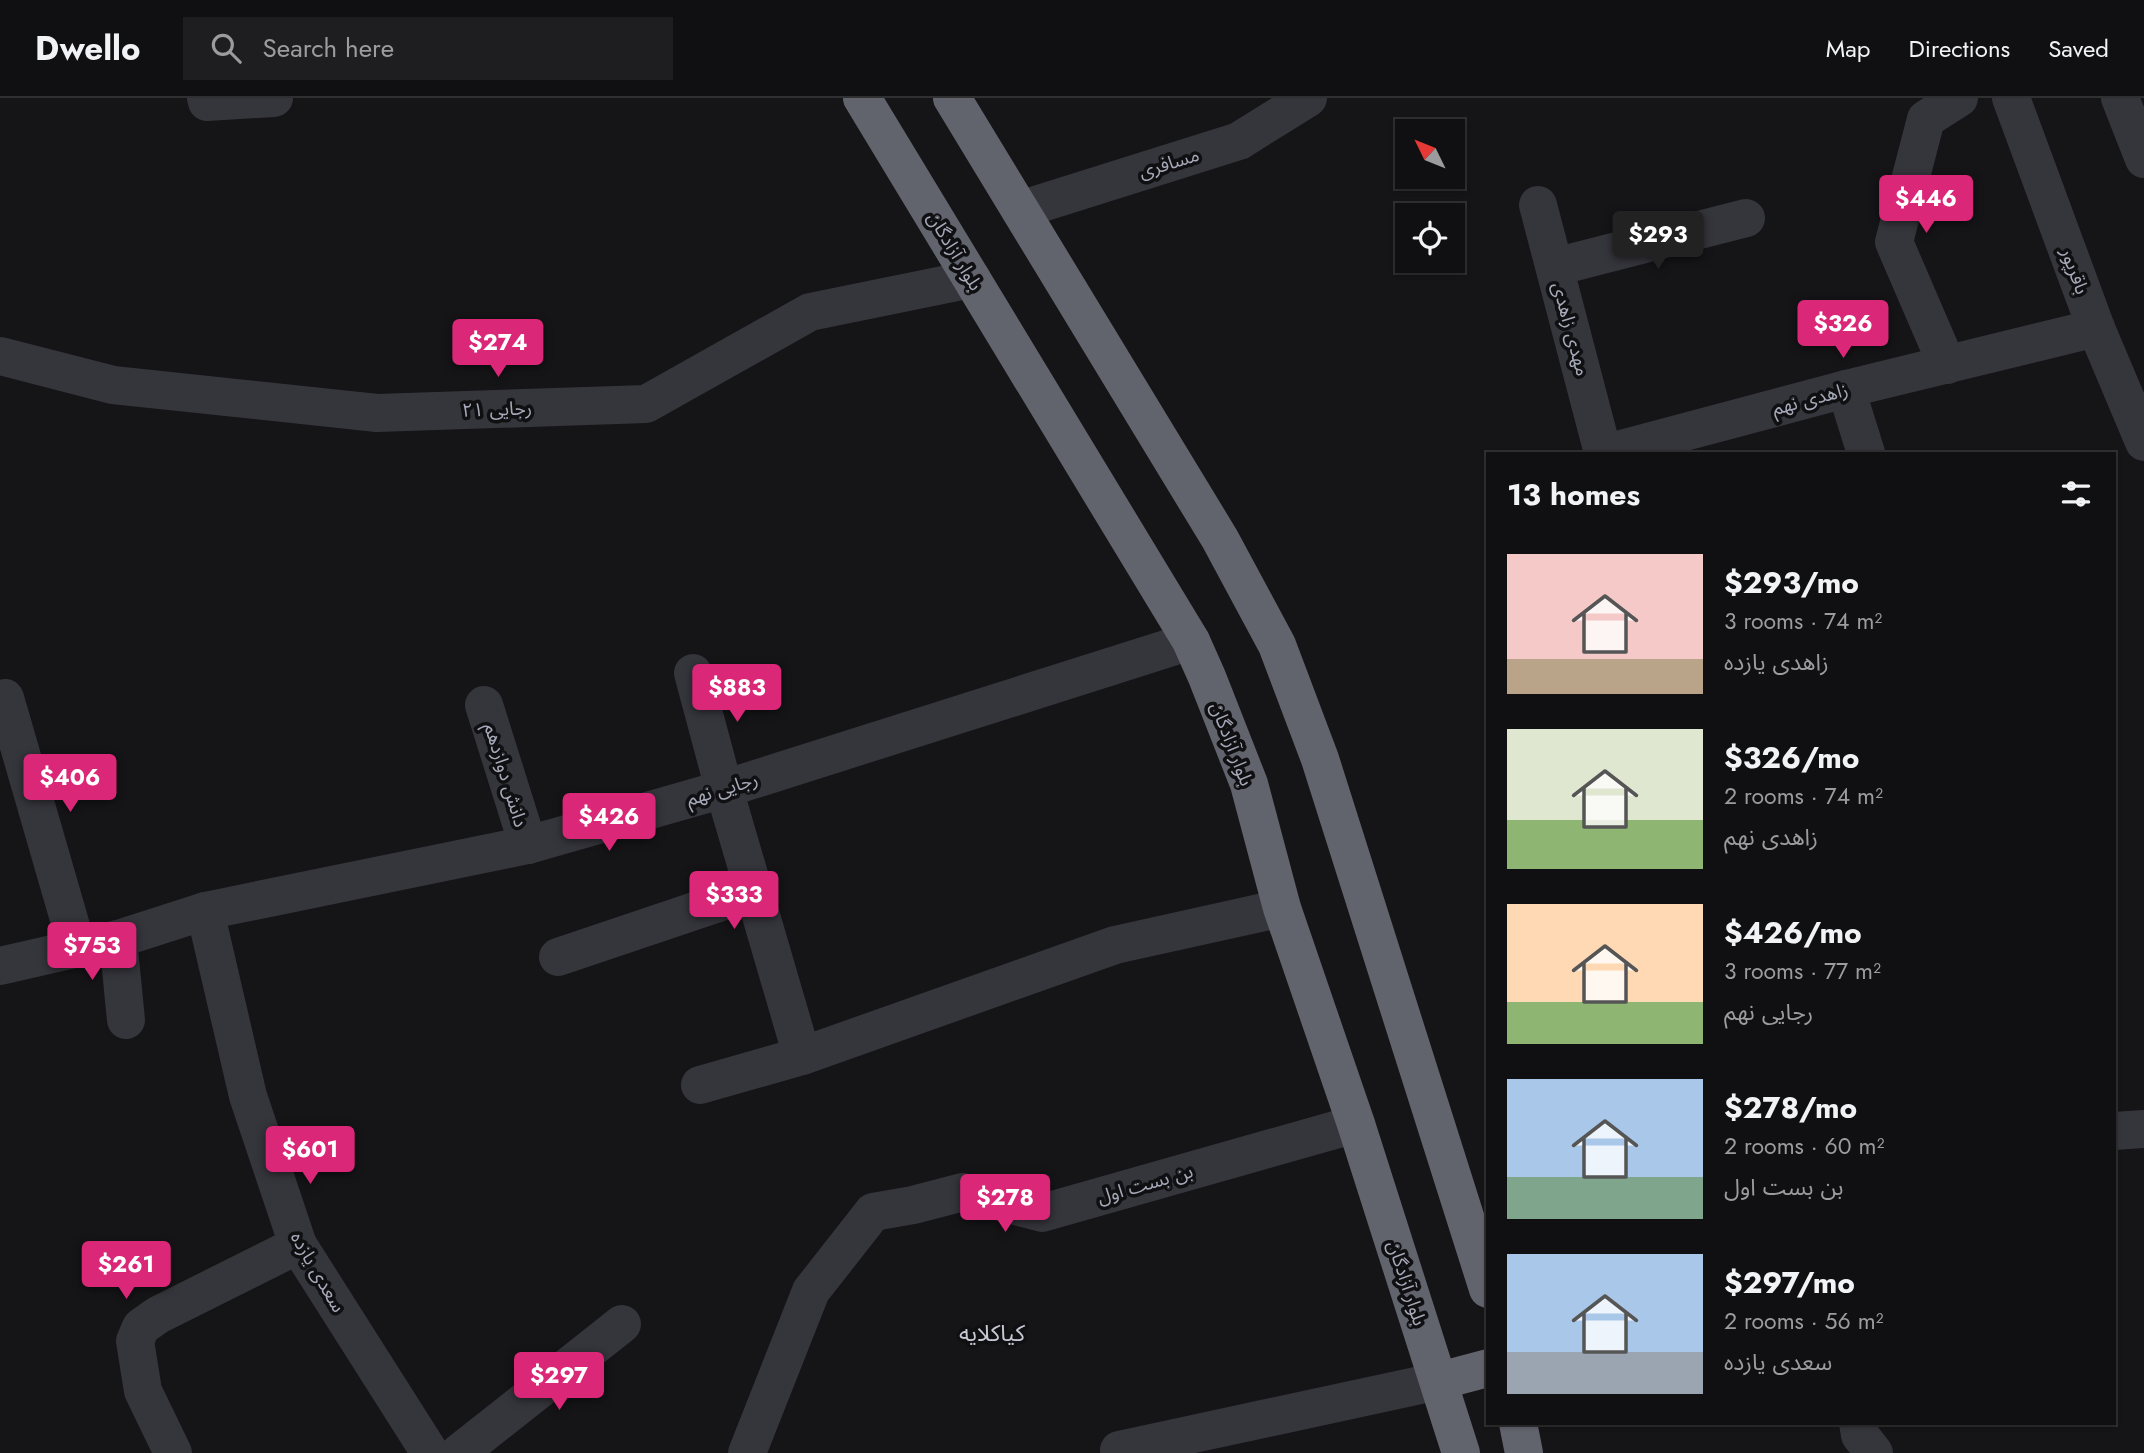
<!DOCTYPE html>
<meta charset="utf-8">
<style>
:root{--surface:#100f11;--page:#1e1d1f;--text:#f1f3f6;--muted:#9c9c9f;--line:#302f31;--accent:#db2777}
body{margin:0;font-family:Jost,"Noto Sans Arabic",sans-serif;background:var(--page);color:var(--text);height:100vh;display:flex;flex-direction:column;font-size:26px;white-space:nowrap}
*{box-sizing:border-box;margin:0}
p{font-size:23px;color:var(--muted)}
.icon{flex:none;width:38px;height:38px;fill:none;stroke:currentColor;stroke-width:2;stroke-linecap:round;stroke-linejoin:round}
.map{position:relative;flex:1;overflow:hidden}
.side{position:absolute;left:1486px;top:354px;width:630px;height:973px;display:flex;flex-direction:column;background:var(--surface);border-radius:0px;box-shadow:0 2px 5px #0004,0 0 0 2px var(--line)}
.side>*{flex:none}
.needle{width:46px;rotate:313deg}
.fabs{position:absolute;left:1395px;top:21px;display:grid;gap:14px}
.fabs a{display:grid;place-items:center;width:70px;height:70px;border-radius:0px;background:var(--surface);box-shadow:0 2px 5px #0004,0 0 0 2px var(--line);font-size:35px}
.price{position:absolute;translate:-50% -60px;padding:0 16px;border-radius:7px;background:var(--accent);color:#fff;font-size:23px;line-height:46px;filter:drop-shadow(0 2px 4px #0008)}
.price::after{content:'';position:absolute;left:50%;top:42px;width:21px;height:16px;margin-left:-10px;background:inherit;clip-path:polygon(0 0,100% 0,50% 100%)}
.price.on{background:#222;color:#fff}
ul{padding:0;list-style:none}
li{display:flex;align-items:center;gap:21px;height:175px;padding:0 21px}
li span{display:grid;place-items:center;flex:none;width:196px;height:140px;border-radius:0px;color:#555}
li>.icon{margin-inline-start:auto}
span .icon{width:84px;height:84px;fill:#fffc;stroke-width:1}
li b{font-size:30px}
h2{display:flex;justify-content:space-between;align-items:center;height:84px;padding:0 21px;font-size:30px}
header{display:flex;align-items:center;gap:42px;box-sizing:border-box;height:98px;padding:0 35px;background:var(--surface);border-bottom:2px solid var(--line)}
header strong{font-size:33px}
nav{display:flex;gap:38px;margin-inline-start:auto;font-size:24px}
.search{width:490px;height:63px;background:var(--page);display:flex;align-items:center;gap:18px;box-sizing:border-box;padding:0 24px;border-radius:0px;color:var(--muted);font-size:26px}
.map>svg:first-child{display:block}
</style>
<header>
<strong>Dwello</strong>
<div class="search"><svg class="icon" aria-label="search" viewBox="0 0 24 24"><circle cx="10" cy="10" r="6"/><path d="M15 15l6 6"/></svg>Search here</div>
<nav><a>Map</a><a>Directions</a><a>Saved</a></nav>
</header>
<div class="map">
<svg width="2144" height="1355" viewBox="0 0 2144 1355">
<rect width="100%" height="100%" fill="#151417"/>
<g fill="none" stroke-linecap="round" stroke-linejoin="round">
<g stroke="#35353c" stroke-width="38">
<path d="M 206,0 L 207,4 L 274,0"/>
<path d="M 2011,0 L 2096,230 L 2144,344"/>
<path d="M 2120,0 L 2144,61"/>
<path d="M 1538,107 L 1603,355"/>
<path d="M 1020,112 L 1239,43 L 1308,0"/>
<path d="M 1555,169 L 1746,120"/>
<path d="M 0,258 L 113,287 L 377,315 L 646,306 L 810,214 L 972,181"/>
<path d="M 1947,267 L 1894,144 L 1926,21 L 1959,0"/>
<path d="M 1846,291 L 1866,355"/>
<path d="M 1606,355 L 1846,291 L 2096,230"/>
<path d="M 693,575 L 724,691 L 802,958"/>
<path d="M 5,600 L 77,849"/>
<path d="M 484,607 L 528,747"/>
<path d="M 205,813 L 248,998 L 298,1147 L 430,1355"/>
<path d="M 118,841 L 126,922"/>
<path d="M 558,859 L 754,793"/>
<path d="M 0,868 L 118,841 L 205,813 L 528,747 L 724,691 L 1191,543"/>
<path d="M 700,987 L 802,958 L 1115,847 L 1282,810"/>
<path d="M 2114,1033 L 2144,1031"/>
<path d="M 1858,1325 L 1860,1337 L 1874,1355"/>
<path d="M 173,1355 L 143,1293 L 135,1243 L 141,1229 L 158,1217 L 298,1147"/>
<path d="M 459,1355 L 622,1226"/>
<path d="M 747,1355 L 811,1193 L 873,1114 L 913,1107 L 963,1094 L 1042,1115 L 1356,1026"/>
<path d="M 1121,1355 L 1119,1352 L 1439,1283"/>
</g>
<g stroke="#61636d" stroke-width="38">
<path d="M 862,0 L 1191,543 L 1207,579 L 1249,686 L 1282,810 L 1356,1026 L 1461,1355"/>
<path d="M 952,0 L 1220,441 L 1277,547 L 1320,661 L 1488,1191"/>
<path d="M 1439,1283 L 1488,1270"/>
<path d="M 1518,1325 L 1524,1355"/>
</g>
</g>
<g text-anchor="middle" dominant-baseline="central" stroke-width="7" stroke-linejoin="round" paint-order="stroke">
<g font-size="19" fill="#a5a9b8" stroke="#100f12">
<text transform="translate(1169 65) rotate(-17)">مسافری</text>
<text transform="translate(955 153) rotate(59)">بلوار آزادگان</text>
<text transform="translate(2075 173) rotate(70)">باقرپور</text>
<text transform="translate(1571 231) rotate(75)">مهدی زاهدی</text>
<text transform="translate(1810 301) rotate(-15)">زاهدی نهم</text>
<text transform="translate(497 311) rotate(-2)">رجایی ۲۱</text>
<text transform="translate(1232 646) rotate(69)">بلوار آزادگان</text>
<text transform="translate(506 677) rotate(73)">دانش دوازدهم</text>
<text transform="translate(722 691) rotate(-17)">رجایی نهم</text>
<text transform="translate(1145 1086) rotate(-16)">بن بست اول</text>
<text transform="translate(318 1174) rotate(60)">سعدی یازده</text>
<text transform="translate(1407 1185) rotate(72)">بلوار آزادگان</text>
</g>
<g font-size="23" fill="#c6c8d4" stroke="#100f12">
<text x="992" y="1235">کیاکلایه</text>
</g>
</g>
</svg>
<div class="fabs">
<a><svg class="needle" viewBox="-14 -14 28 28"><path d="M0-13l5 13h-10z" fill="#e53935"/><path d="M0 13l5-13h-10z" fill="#9c9c9f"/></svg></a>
<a><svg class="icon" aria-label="locate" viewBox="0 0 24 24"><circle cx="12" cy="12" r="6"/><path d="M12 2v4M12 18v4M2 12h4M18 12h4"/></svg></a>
</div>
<b class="price" style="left:1926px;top:137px">$446</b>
<b class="price on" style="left:1658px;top:173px">$293</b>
<b class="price" style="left:1843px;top:262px">$326</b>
<b class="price" style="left:498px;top:281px">$274</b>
<b class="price" style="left:737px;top:626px">$883</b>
<b class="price" style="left:70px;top:716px">$406</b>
<b class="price" style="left:609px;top:755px">$426</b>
<b class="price" style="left:734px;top:833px">$333</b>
<b class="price" style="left:92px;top:884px">$753</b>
<b class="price" style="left:310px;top:1088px">$601</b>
<b class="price" style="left:1005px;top:1136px">$278</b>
<b class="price" style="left:126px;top:1203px">$261</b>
<b class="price" style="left:559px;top:1314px">$297</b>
<section class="side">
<h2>13 homes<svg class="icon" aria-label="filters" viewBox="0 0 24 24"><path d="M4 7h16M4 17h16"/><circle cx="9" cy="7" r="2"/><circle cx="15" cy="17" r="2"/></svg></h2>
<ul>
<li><span style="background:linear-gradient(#f6c9c9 75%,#b9a48a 0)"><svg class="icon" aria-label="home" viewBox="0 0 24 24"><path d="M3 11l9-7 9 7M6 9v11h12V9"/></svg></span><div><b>$293/mo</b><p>3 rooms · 74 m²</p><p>زاهدی یازده</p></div></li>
<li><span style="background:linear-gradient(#dfe7d0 65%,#8fb573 0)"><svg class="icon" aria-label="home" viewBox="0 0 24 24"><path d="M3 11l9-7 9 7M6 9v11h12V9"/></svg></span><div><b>$326/mo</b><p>2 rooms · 74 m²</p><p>زاهدی نهم</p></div></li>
<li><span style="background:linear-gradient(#ffd9b3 70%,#8fb573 0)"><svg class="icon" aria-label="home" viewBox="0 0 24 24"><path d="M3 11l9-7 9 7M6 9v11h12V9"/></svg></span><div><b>$426/mo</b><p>3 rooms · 77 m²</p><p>رجایی نهم</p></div></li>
<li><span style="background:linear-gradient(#a9c7e8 70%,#7fa58c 0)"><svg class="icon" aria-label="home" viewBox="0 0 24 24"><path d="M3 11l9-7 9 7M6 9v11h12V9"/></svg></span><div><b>$278/mo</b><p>2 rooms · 60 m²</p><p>بن بست اول</p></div></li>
<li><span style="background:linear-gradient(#a9c7e8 70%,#9aa5b1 0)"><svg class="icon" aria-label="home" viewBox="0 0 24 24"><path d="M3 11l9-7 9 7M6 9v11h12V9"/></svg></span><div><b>$297/mo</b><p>2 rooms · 56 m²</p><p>سعدی یازده</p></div></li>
</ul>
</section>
</div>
